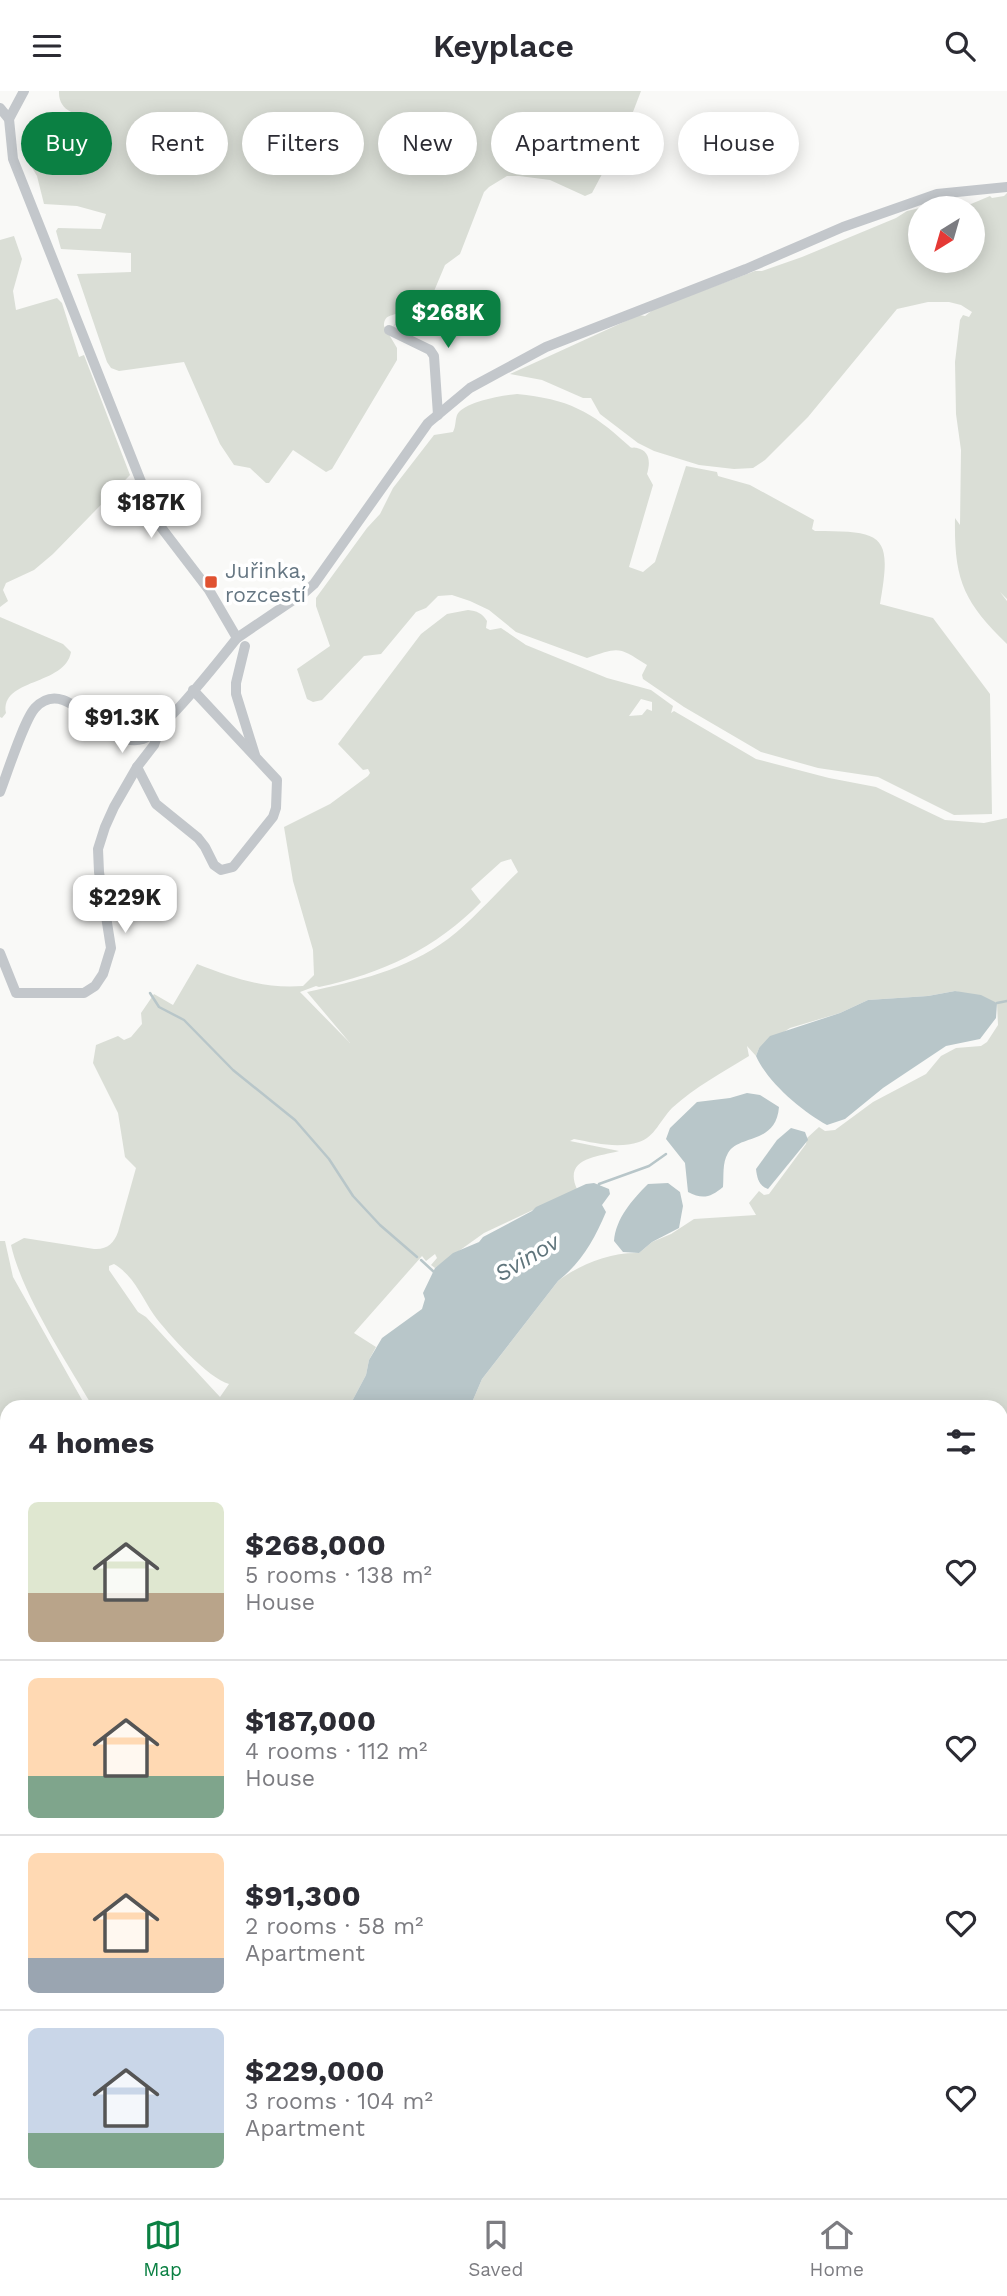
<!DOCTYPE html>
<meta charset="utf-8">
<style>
:root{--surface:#fff;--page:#f2f2f3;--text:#2b2b33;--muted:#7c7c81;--line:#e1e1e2;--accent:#0b8043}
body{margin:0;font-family:"Work Sans",sans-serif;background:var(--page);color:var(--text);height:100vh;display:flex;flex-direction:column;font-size:26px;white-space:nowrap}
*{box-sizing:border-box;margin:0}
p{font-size:23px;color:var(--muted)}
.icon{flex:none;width:38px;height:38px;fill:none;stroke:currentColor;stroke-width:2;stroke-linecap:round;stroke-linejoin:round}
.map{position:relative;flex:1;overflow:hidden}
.side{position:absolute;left:0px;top:1309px;width:1008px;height:798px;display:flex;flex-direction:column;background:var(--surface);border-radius:21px 21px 0 0;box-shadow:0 4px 18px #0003}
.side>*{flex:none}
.guide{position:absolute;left:21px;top:21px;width:966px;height:63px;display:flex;gap:14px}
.needle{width:46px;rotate:217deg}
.fabs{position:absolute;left:908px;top:105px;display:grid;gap:14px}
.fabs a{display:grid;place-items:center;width:77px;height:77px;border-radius:50%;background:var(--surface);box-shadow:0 4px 18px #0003;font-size:35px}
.price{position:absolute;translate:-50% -60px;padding:0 16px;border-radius:14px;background:#fff;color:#222;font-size:23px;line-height:46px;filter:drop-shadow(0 2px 4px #0008)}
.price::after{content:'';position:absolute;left:50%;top:42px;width:21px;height:16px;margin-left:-10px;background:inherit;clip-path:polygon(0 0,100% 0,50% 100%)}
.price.active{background:var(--accent);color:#fff}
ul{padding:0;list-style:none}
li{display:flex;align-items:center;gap:21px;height:175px;padding:0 28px}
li+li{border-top:2px solid var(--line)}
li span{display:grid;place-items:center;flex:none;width:196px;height:140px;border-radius:10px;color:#555}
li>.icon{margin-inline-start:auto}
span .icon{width:84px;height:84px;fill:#fffc;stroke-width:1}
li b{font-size:30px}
h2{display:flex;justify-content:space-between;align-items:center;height:84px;padding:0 28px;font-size:30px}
.chip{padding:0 24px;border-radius:32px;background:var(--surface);box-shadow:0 4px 18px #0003;font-size:24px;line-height:63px}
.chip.active{background:var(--accent);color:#fff}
header{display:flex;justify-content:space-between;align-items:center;height:91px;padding:0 28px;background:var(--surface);font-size:32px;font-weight:600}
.tab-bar{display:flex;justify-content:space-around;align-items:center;height:98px;border-top:2px solid var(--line);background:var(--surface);font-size:19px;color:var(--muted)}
.tab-bar a{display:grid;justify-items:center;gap:4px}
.tab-bar .active{color:var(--accent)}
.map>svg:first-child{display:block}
</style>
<header><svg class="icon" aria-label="menu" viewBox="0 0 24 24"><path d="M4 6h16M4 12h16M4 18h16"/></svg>Keyplace<svg class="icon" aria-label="search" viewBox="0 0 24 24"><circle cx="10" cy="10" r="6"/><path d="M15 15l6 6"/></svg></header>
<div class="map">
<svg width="1007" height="2107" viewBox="0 0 1007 2107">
<rect width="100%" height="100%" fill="#f9f9f7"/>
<path fill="#e7e8e8" d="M 406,216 L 424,228 L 411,247 L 391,238 Z"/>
<g fill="#daded6" fill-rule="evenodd">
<path d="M 59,0 L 641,0 L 628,34 L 592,102 L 585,105 L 550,89 L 519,85 L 507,85 L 489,96 L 484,101 L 460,163 L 445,174 L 424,224 L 405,214 L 399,222 C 391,225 384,224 384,235 L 397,257 L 397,269 L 332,378 L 326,381 L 293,359 L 269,392 L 266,392 L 250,377 L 234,374 L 220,353 L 184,271 L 119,280 L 111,277 L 107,271 L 77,183 L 131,181 L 131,162 L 61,158 L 56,140 L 58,137 L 101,138 L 106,123 L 77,115 L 44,113 L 37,85 L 26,67 L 30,58 L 47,59 L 58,65 L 73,60 L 90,60 L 94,46 L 94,27 C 77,24 58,21 59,0 Z"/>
<path d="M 1007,102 L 1007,508 L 1000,501 L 1007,510 L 1007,553 C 963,510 954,489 955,427 L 960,434 L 961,359 L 956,323 L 955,271 L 960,229 L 963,224 L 969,226 L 972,221 L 961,214 L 949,211 L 928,211 L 897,218 L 808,326 L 765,369 L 753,377 L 734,378 L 699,374 L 654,360 L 638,352 L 600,323 L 591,307 L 583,307 L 542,289 L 510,283 L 639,224 L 645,225 L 654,218 L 755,180 L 762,180 L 802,166 L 896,127 L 907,120 L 924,116 L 956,110 L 971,113 L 990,105 L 992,107 L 1004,105 ZM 920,117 L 973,117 L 973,170 L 920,170 Z"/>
<path d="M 14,145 L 22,168 L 13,200 L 16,219 L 57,207 L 62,212 L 79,266 L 84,264 L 130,384 L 53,463 L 34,479 L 6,492 L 3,499 L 8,510 L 0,516 L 0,149 Z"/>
<path d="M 517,303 C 568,308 591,320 628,354 C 633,359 631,355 637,357 C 651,360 650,373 647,383 L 653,394 L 629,476 L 643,481 L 655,471 L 686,375 L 717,381 L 718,385 L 750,394 L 814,429 L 812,438 L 815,440 C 885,440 892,444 880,513 L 933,527 L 990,603 L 992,723 L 954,724 L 878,686 L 818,677 L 761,661 L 684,616 L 643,588 L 642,584 L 647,574 C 618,555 619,556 587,567 L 516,541 L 489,519 L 470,510 L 452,504 L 438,505 L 426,517 L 416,521 L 381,563 L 364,565 L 322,609 L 313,611 L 307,608 L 297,578 L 330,555 L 316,515 L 316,507 L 367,437 L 380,423 L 393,397 L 434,344 L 453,341 C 456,335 455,330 457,324 C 463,311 504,304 517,303 Z"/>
<path d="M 468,519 C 477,520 482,522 487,530 L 486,537 L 490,539 L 501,537 L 526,554 L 607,587 L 651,599 L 673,615 L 671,622 L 674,620 L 756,668 L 829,687 L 876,696 L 945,729 L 984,732 L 1007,727 L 1007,1563 L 1001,1566 L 1001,1316 L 470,1316 L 482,1288 L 558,1190 C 580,1173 611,1161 639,1162 L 652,1151 L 671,1143 L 694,1128 L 756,1124 L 749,1112 L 759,1100 L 764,1104 L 769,1103 L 806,1053 L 807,1047 L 819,1036 L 825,1040 L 835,1039 L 873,1011 L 926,983 L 941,965 L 956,957 L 981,955 L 987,951 L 998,934 L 997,912 L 955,900 L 928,905 L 868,909 L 840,922 L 790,937 L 759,957 L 756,965 L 747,955 L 749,965 C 723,981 695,996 672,1017 C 661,1028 654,1047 639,1051 C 618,1058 595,1052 574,1048 L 570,1050 L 619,1060 C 597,1066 563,1067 577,1098 L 484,1142 L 435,1177 L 431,1174 L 437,1167 L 435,1163 L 426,1170 L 422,1165 L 354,1242 L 376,1256 L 369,1269 L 366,1284 L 349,1316 L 93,1316 C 67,1272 22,1203 11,1154 L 24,1147 L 94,1158 C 107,1159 114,1152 118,1141 L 136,1077 L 125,1066 L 118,1022 L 93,972 L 96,954 L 118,945 L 124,949 L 131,946 L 142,933 L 141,922 L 154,903 L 173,914 L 197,873 C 234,887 263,898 303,895 L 314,884 L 313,859 L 293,790 L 284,736 L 330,713 L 368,685 L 370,682 L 368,678 L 363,679 L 338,653 L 421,543 L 447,523 ZM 641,608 L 652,611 L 652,620 L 647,618 L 642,624 L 629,625 ZM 511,768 L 518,781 C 495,803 473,829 448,848 C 406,879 357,890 307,901 L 350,952 L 300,901 L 316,895 L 319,896 C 381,883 437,857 481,811 L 471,798 L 501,771 ZM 114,1173 C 134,1185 141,1205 154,1224 C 167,1242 209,1288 229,1293 L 220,1306 L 146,1226 L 138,1221 L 109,1179 L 109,1175 Z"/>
<path d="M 0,526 L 63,553 L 71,561 C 65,595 0,587 6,622 L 2,627 L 0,626 Z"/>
<path d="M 0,1150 L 5,1150 L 13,1186 L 86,1316 L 7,1316 L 7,1333 L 0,1335 Z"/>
<path d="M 0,1355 L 3,1368 L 7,1372 L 7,1874 L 0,1879 L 0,1848 L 5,1835 L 6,1778 L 3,1654 L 0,1642 Z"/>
<path d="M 1001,1813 L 1007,1817 L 1007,2107 L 201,2107 L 197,2100 L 1001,2100 Z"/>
</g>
<g fill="#b8c6c9">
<path d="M 955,900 L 981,904 L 997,912 L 996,927 L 980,948 L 946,955 L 883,997 L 845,1028 L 827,1034 C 802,1020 768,992 756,965 L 759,957 L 770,945 L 840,922 L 868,909 L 928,905 Z"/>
<path d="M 747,1002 L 760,1004 L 779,1016 C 776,1054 739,1043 728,1062 C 722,1072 724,1085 723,1096 C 711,1106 703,1109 688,1101 L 685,1072 L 666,1048 L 670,1037 L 697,1011 L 730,1007 Z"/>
<path d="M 791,1037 L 805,1041 L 808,1049 L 768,1098 C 759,1095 757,1087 756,1078 L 777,1049 Z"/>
<path d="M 594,1092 L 609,1098 L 610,1103 L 602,1114 L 606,1121 C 594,1149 582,1171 558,1190 L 482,1288 L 470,1316 L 349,1316 L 366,1284 L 369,1269 L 382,1247 L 422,1218 L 425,1208 L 423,1202 L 435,1177 L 453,1162 L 479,1151 L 483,1146 L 532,1120 L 536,1116 L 586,1093 Z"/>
<path d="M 668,1092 L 680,1101 L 683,1115 L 679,1137 L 652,1151 L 639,1162 L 623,1161 L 614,1150 C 616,1127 632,1109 648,1093 Z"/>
</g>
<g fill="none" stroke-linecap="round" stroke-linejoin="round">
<g stroke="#b8c6c9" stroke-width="2.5">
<path d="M 150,902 L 159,916 L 184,929 L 233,979 L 295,1029 L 329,1068 L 353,1105 L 380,1134 L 417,1166"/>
<path d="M 997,912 L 1007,910"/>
<path d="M 598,1096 L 599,1093 L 649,1075 L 666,1063"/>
<path d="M 421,1169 L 434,1181"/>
<path d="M 0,1859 L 7,1850"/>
</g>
<g stroke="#c3c7cb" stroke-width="10">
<path d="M 0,17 L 9,28 L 13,68 L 157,431 L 209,499 L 237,547 L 305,501 L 314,493 L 428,332 L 470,297 L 546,256 L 746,178 L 843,136 L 937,103 L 1007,96"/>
<path d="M 9,28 L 24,0"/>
<path d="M 389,239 L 430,259 L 434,265 L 438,324"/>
<path d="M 245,555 L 236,592 L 236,603 L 255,664"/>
<path d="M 137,676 L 156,713 L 198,747 L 205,756 L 214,774 L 221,779 L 233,776 L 273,726 L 276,717 L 277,689 L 193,599"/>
<path d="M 0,701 C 7,683 24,629 35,617 C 69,581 103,660 143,648 C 162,642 222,566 237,547"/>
<path d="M 0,862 L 16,902 L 84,902 L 95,895 L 103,883 L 111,857 L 99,781 L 98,758 L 105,736 L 114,716 L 137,676 L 154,654 L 161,634"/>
</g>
</g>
<rect fill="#e05231" stroke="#fff" stroke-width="2.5" x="204" y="484" width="14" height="14" rx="3.5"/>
<g text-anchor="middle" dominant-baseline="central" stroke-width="7" stroke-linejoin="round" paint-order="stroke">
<g font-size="21" fill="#657682" stroke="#fff" text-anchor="start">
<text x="225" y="479">Juřinka,<tspan x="225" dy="24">rozcestí</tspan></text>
</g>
<g font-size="23" font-style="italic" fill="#60757c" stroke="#fff">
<text transform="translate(527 1167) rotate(-31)">Svinov</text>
</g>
</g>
</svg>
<div class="fabs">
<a><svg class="needle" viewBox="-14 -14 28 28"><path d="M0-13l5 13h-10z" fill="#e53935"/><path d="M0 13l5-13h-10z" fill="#7c7c81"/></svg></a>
</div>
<b class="price active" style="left:448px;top:259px">$268K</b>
<b class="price" style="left:151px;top:449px">$187K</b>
<b class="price" style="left:122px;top:664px">$91.3K</b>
<b class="price" style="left:125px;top:844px">$229K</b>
<div class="guide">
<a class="chip active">Buy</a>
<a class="chip">Rent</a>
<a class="chip">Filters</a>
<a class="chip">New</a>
<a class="chip">Apartment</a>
<a class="chip">House</a>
</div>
<section class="side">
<h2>4 homes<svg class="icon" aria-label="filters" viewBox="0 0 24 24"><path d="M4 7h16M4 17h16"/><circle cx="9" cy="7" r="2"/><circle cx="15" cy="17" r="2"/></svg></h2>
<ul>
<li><span style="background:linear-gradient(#dfe7d0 65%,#b9a48a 0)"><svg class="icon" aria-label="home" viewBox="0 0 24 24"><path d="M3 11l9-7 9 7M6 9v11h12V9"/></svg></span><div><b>$268,000</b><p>5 rooms · 138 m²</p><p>House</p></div><svg class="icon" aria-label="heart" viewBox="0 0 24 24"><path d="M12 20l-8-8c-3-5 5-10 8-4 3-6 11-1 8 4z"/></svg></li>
<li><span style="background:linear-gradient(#ffd9b3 70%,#7fa58c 0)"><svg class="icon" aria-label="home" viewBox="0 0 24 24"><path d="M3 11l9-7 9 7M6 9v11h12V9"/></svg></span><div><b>$187,000</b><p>4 rooms · 112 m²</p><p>House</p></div><svg class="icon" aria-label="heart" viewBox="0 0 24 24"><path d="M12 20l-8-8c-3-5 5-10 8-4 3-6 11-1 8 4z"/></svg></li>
<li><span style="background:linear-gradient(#ffd9b3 75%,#9aa5b1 0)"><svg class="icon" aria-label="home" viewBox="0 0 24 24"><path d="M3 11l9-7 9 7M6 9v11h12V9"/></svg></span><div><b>$91,300</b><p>2 rooms · 58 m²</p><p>Apartment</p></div><svg class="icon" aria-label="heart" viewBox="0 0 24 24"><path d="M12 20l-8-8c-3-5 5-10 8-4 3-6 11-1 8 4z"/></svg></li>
<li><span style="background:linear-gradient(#c9d6e8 75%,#7fa58c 0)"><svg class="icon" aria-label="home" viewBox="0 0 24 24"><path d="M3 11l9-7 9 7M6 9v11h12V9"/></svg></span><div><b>$229,000</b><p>3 rooms · 104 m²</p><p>Apartment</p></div><svg class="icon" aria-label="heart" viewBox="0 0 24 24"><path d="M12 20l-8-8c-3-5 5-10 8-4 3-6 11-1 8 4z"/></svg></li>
</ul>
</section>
</div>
<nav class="tab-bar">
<a class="active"><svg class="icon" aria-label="map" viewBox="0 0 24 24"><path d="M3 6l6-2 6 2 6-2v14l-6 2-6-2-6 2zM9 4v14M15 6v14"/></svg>Map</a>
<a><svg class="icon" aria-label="saved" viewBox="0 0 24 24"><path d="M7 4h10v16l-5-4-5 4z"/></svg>Saved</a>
<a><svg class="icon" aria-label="home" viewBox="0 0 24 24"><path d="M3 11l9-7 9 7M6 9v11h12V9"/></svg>Home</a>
</nav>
